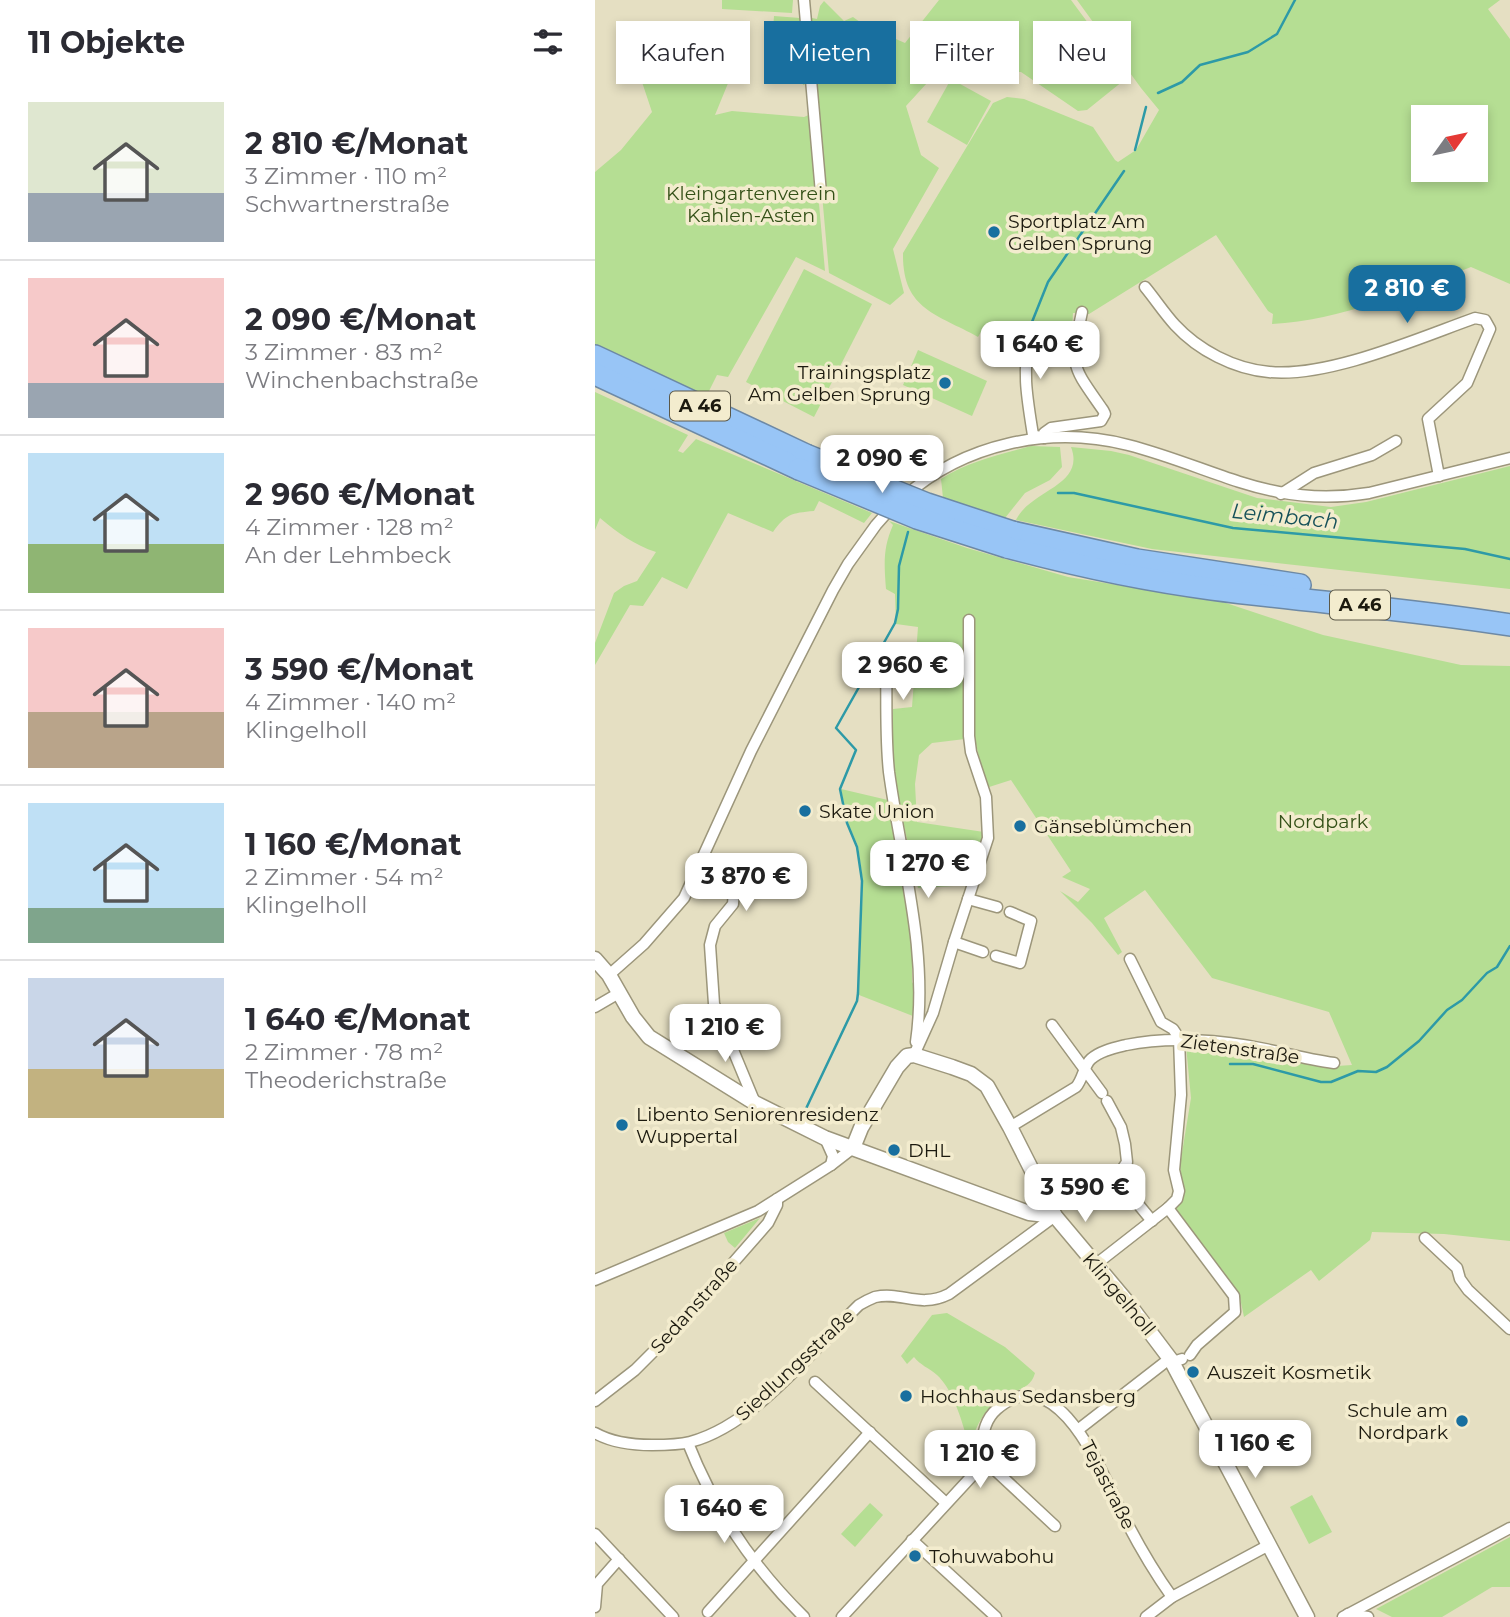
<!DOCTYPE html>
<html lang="de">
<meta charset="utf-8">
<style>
:root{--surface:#fff;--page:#f7f7f7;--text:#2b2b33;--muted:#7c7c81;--line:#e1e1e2;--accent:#186f9f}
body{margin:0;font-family:Montserrat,sans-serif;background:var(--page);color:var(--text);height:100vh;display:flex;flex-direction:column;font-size:26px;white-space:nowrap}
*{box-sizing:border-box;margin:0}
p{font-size:23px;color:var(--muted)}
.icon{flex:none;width:38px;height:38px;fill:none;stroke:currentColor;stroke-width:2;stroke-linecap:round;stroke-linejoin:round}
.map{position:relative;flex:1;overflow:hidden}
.side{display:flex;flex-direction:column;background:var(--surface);width:595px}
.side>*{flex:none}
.hud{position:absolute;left:21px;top:21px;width:665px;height:63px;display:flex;gap:14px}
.needle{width:46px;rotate:57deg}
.tools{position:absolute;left:816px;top:105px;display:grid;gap:14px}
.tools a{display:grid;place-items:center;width:77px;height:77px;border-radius:0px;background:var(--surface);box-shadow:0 4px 10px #0003;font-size:35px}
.price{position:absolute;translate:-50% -60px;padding:0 16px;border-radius:14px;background:#fff;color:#222;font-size:23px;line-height:46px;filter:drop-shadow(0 2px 4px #0008)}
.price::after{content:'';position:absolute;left:50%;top:42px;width:21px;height:16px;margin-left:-10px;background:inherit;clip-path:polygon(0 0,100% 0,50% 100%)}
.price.active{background:var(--accent);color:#fff}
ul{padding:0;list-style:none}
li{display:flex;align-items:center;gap:21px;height:175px;padding:0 28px}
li+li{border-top:2px solid var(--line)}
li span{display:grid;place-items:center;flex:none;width:196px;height:140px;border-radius:0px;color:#555}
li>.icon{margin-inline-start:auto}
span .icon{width:84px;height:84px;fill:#fffc;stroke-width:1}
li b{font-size:30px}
h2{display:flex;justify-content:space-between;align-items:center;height:84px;padding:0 28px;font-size:30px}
.pill{padding:0 24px;border-radius:0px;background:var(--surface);box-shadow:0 4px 10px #0003;font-size:24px;line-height:63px}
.pill.active{background:var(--accent);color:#fff}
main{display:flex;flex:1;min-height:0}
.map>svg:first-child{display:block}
</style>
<main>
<section class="side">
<h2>11 Objekte<svg class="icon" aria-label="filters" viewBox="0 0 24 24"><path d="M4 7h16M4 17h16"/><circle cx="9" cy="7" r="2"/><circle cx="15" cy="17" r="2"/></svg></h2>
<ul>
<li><span style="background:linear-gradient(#dfe7d0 65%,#9aa5b1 0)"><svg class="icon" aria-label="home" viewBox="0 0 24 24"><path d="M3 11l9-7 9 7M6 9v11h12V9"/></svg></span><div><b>2 810 €/Monat</b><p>3 Zimmer · 110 m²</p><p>Schwartnerstraße</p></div></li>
<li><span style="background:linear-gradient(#f6c9c9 75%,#9aa5b1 0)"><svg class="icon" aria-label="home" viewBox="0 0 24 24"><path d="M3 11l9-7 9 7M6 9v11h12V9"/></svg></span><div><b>2 090 €/Monat</b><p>3 Zimmer · 83 m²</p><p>Winchenbachstraße</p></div></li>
<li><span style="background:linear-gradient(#bfe0f5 65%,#8fb573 0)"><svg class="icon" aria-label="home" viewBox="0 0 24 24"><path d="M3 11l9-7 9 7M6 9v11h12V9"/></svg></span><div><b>2 960 €/Monat</b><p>4 Zimmer · 128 m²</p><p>An der Lehmbeck</p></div></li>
<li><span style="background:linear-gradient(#f6c9c9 60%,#b9a48a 0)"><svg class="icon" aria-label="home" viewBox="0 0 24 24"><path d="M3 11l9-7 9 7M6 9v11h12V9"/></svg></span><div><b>3 590 €/Monat</b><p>4 Zimmer · 140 m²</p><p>Klingelholl</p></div></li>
<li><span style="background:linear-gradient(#bfe0f5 75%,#7fa58c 0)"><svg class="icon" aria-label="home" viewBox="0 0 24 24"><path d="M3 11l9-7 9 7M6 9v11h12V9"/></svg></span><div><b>1 160 €/Monat</b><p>2 Zimmer · 54 m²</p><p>Klingelholl</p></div></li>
<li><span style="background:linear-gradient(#c9d6e8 65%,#c2b280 0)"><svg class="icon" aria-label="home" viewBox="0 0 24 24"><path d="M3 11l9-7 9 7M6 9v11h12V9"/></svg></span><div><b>1 640 €/Monat</b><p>2 Zimmer · 78 m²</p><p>Theoderichstraße</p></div></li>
</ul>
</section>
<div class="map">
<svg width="915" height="1617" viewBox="0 0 915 1617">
<rect width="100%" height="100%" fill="#e5dfc2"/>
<g fill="#b5de93" fill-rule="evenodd">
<path d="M 127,0 L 198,0 L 197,13 L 127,9 Z"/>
<path d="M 344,0 L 476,0 L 533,77 L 492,110 L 483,111 L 426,72 L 415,72 L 371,53 L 354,59 L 311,106 L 326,155 L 344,168 L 298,249 L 309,293 L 295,305 L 234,273 L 217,81 L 208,85 L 205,45 L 210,45 C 216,62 219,81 240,82 L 244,74 L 243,35 L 213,34 L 212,17 L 222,19 L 225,6 L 229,1 L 249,21 L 258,17 L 269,25 L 310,43 Z"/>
<path d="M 482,0 L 905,0 L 893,9 L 915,39 L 915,284 L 876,267 C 811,292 747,320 677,324 L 678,314 L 673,311 L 621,235 L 494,314 L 478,313 L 477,331 L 440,333 L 420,323 L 404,343 L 386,332 L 383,337 C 342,314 307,310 308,253 L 398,103 L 412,97 L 429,99 L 498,127 L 520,160 L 523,162 L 541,150 L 564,110 L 546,88 ZM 828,117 L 880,117 L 880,170 L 828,170 Z"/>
<path d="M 179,16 L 205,18 L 204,44 L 177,42 Z"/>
<path d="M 74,42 L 79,43 L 136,76 L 120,115 L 137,111 L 209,117 L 216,114 L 230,271 L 201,257 L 133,377 L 122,375 L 111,397 L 0,344 L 0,172 L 26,150 L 57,112 L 46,79 Z"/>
<path d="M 356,79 L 396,101 L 372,145 L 332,122 Z"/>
<path d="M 209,269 L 277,304 L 219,417 L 151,382 Z"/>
<path d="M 323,350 L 392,381 L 377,416 L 308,385 Z"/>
<path d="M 0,392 L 93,435 L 83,451 L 88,453 L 101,439 L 277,513 L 269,523 L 224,501 L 219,511 C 196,513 191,514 178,532 L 133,513 L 92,589 L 67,577 L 48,606 L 35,605 L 0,665 L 0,643 L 19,593 L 29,586 L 42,581 L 61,552 C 39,545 23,533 5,518 L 0,530 Z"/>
<path d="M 436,446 L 465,447 L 467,467 L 455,480 L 430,493 L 410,518 L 348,498 L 346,479 C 374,461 404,455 436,446 Z"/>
<path d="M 476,447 L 516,451 L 534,455 L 662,498 L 736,507 L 771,502 L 915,466 L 915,589 L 557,549 L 421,520 C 435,490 491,486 476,447 Z"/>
<path d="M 294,521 L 372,548 L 473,577 L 628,602 L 728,635 L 866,665 L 915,666 L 915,1241 L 849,1234 L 777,1232 L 775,1240 L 724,1281 L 716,1270 L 649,1317 L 645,1298 L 579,1213 L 587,1190 L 585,1165 L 596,1098 L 591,1046 L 673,1055 L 727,1067 L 757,1065 L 734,1012 L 617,978 L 550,890 L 509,918 L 527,952 L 523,955 L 497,923 L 465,891 L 483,902 L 495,889 L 467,877 L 476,871 L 416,780 L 391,788 L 379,735 L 370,739 L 337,743 L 324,755 L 320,784 L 322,822 L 389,832 L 376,885 L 323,888 L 297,773 L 298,709 L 317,707 L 323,627 L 301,624 L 300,594 L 291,589 C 289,563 288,548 298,525 Z"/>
<path d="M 246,789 L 297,801 L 317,910 L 317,982 L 322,990 L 323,1018 L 264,995 L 268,881 L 263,846 L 253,823 Z"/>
<path d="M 165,1218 L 140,1248 L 133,1242 L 129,1233 Z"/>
<path d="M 352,1313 L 410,1347 L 440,1373 C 435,1391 419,1389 406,1398 C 392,1407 385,1419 379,1434 L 370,1432 C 365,1414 356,1388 342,1375 C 334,1368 325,1365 319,1357 L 312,1364 L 306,1356 L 337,1315 Z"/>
<path d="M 717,1495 L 737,1532 L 714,1544 L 695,1507 Z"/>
<path d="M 275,1503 L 288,1515 L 260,1547 L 246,1534 Z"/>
<path d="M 915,1537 L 915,1587 L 897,1587 L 847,1617 L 797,1617 L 781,1609 Z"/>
</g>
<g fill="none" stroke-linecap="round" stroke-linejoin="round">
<g stroke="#2d9aa7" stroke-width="2.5">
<path d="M 563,93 L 587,82 L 605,65 L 653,52 L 682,34 L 700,0"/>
<path d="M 540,150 L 551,107"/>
<path d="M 433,332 L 453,282 L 529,171"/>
<path d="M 463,493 L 479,493 L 638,528 L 870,549 L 915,559"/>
<path d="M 635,1064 L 658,1064 L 726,1082 L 736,1082 L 763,1071 L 781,1072 L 792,1067 L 824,1041 L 852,1010 L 867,1000 L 892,973 L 902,967 L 915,946"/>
<path d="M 208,1115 L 262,1001 L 263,993 L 267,881 L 262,847 L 252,823 L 245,789 L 261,750 L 241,728 L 300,623 L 303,609 L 304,566 L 313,532"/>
</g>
<g stroke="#9c967b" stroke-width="13">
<g id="minor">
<path d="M 209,0 L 226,193"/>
<path d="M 550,287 C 560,299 569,313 580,325 C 603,350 639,369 674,372 C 733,378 824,338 880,318 L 890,320 L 895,329 L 872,383 L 833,419 L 844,476"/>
<path d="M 435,335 C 427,373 432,397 438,435 L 449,438 L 449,433 L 456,428 L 506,421 L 510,414 L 508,410 C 476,364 475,368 487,312"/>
<path d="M 686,494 L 719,473 L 777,455 L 801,441"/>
<path d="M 309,497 C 369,444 454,425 533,445 C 622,468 676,509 774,493 L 915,458"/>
<path d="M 291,660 C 292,697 290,735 294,772 C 306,861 334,951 321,1042"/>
<path d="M 139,890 L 138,904 L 120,926 L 115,945 L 119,1004 L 160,1103"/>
<path d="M 373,899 L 402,907"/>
<path d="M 359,942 L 388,952"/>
<path d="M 401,956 L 425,963 L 436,921 L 415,912"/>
<path d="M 14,975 L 49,944 L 89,898 L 156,751 L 238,590 L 253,564 L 281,525 L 297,507"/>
<path d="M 0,1007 L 24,993"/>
<path d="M 457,1025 L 507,1093"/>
<path d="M 319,1055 L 338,1013 L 359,942 L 393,838 L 391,797 L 376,752 L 374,736 L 374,620"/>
<path d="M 512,1101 L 526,1127 L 530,1144 L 532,1162 L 528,1168 L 527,1175 L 539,1198"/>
<path d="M 415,1127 L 481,1087 C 488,1079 489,1065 496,1059 C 505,1051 519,1048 531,1045 C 573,1036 628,1040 670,1049 C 693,1054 716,1060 739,1063"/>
<path d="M 230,1138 L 238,1156 L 236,1165"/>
<path d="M 543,1204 L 557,1221"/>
<path d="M 573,1208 L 639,1296 L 640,1312 L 602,1345 L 595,1355"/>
<path d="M 830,1238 L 862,1268 L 865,1279 L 873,1290 L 915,1329"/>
<path d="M 500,1265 L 573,1208 L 582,1199 L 584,1191 L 579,1170 L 586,1095 L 584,1038 L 578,1029 L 566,1022 L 535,959"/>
<path d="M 0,1280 L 163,1211 L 236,1165 L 258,1148"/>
<path d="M 220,1382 L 351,1503"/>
<path d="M 0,1401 L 40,1370 L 74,1336 L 173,1223 L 182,1205 L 182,1199"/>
<path d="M 484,1429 L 569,1363 C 576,1360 581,1362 587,1359"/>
<path d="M 0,1433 C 16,1442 39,1445 57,1445 C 70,1445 83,1445 95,1442 C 158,1426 218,1350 264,1305 C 269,1302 275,1299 280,1297 C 307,1291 324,1309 354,1294 L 460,1216"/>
<path d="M 93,1443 C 119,1509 159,1568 209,1617"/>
<path d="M 386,1457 L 460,1526"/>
<path d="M 0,1534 L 78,1617"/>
<path d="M 317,1540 L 401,1617"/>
<path d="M 0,1607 L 2,1584 L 24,1559"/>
<path d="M 113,1612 L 275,1432"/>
<path d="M 753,1614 L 773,1617"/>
<path d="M 247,1617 L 376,1477 C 392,1454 381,1427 402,1409 C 464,1355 509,1479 530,1519 C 544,1546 559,1572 577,1597"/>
<path d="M 551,1617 L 577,1597 L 674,1545"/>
<path d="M 748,1617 L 915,1528"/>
</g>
</g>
<g stroke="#9c967b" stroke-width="17">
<g id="tertiary">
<path d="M 0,959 L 14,975 L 38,1017 L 54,1037 L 160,1103 L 230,1138 L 434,1213 L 460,1216"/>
<path d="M 258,1148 L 266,1128 L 302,1067 L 312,1056 L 319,1055 L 357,1067 L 376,1074 L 392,1086 L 415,1127 L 460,1216 L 533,1303 L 576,1360 L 712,1617"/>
</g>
</g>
<g stroke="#6d89a5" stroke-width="24">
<g id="motorway">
<path d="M 0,356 L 211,455"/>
<path d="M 0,374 L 204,469"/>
<path d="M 417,532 L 542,560 L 705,585"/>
<path d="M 412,547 C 479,565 548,580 617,589 C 716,602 816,609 915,625"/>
</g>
</g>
<use href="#minor" stroke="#fff" stroke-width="10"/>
<use href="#tertiary" stroke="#fff" stroke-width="14"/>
<use href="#motorway" stroke="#98c5f6" stroke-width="21"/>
<g stroke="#6d89a5" stroke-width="24" stroke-linecap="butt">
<g id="motorway-bridge">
<path d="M 211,455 L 332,504 L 417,532"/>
<path d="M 204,469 L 322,518 L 412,547"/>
</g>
</g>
<use href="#motorway-bridge" stroke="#98c5f6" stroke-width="21"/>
</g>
<g fill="#186f9f" stroke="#f3ecce" stroke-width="2.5">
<circle cx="399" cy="232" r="7"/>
<circle cx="350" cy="383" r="7"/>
<circle cx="210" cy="811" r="7"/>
<circle cx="425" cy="826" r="7"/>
<circle cx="27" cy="1125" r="7"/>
<circle cx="299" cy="1150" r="7"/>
<circle cx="598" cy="1372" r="7"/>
<circle cx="311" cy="1396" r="7"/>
<circle cx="867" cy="1421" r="7"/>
<circle cx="320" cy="1556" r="7"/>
</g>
<g text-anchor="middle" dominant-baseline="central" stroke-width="7" stroke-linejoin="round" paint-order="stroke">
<g fill="#f3ecce" stroke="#5c5948" stroke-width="2">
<rect x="75" y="391.5" width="60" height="29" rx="5"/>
<rect x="735" y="590.5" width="60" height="29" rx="5"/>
</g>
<g font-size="18" font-weight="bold" fill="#1c1a0f">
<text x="105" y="406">A 46</text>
<text x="765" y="605">A 46</text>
</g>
<g font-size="19" fill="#345118" stroke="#f3ecce">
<text x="156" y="193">Kleingartenverein<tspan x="156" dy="22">Kahlen-Asten</tspan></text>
<text x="728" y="821">Nordpark</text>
</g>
<g font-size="19" fill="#1c1a0f" stroke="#f3ecce" text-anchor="start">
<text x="413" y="221">Sportplatz Am<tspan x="413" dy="22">Gelben Sprung</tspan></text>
<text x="336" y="372" text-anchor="end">Trainingsplatz<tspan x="336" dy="22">Am Gelben Sprung</tspan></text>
<text x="224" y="811">Skate Union</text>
<text x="439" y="826">Gänseblümchen</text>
<text x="41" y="1114">Libento Seniorenresidenz<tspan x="41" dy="22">Wuppertal</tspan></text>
<text x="313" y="1150">DHL</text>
<text x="612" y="1372">Auszeit Kosmetik</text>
<text x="325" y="1396">Hochhaus Sedansberg</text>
<text x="853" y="1410" text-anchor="end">Schule am<tspan x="853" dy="22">Nordpark</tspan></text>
<text x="334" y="1556">Tohuwabohu</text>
</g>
<g font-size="19" fill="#1c1a0f" stroke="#f3ecce">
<text transform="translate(645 1049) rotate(8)">Zietenstraße</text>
<text transform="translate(524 1294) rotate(50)">Klingelholl</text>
<text transform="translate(99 1306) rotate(-48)">Sedanstraße</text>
<text transform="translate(200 1365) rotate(-43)">Siedlungsstraße</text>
<text transform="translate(513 1485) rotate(63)">Tejastraße</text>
</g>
<g font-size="21" font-style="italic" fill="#165159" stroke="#f3ecce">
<text transform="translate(690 516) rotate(6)">Leimbach</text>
</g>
</g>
</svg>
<div class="tools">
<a><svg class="needle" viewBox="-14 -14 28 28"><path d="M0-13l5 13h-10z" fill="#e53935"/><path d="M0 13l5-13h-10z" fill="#7c7c81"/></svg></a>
</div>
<b class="price active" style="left:812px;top:325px">2 810 €</b>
<b class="price" style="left:445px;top:381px">1 640 €</b>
<b class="price" style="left:287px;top:495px">2 090 €</b>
<b class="price" style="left:308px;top:702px">2 960 €</b>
<b class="price" style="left:333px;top:900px">1 270 €</b>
<b class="price" style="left:151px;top:913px">3 870 €</b>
<b class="price" style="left:130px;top:1064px">1 210 €</b>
<b class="price" style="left:490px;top:1224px">3 590 €</b>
<b class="price" style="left:660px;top:1480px">1 160 €</b>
<b class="price" style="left:385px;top:1490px">1 210 €</b>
<b class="price" style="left:129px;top:1545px">1 640 €</b>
<div class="hud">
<a class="pill">Kaufen</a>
<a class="pill active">Mieten</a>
<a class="pill">Filter</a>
<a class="pill">Neu</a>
</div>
</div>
</main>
